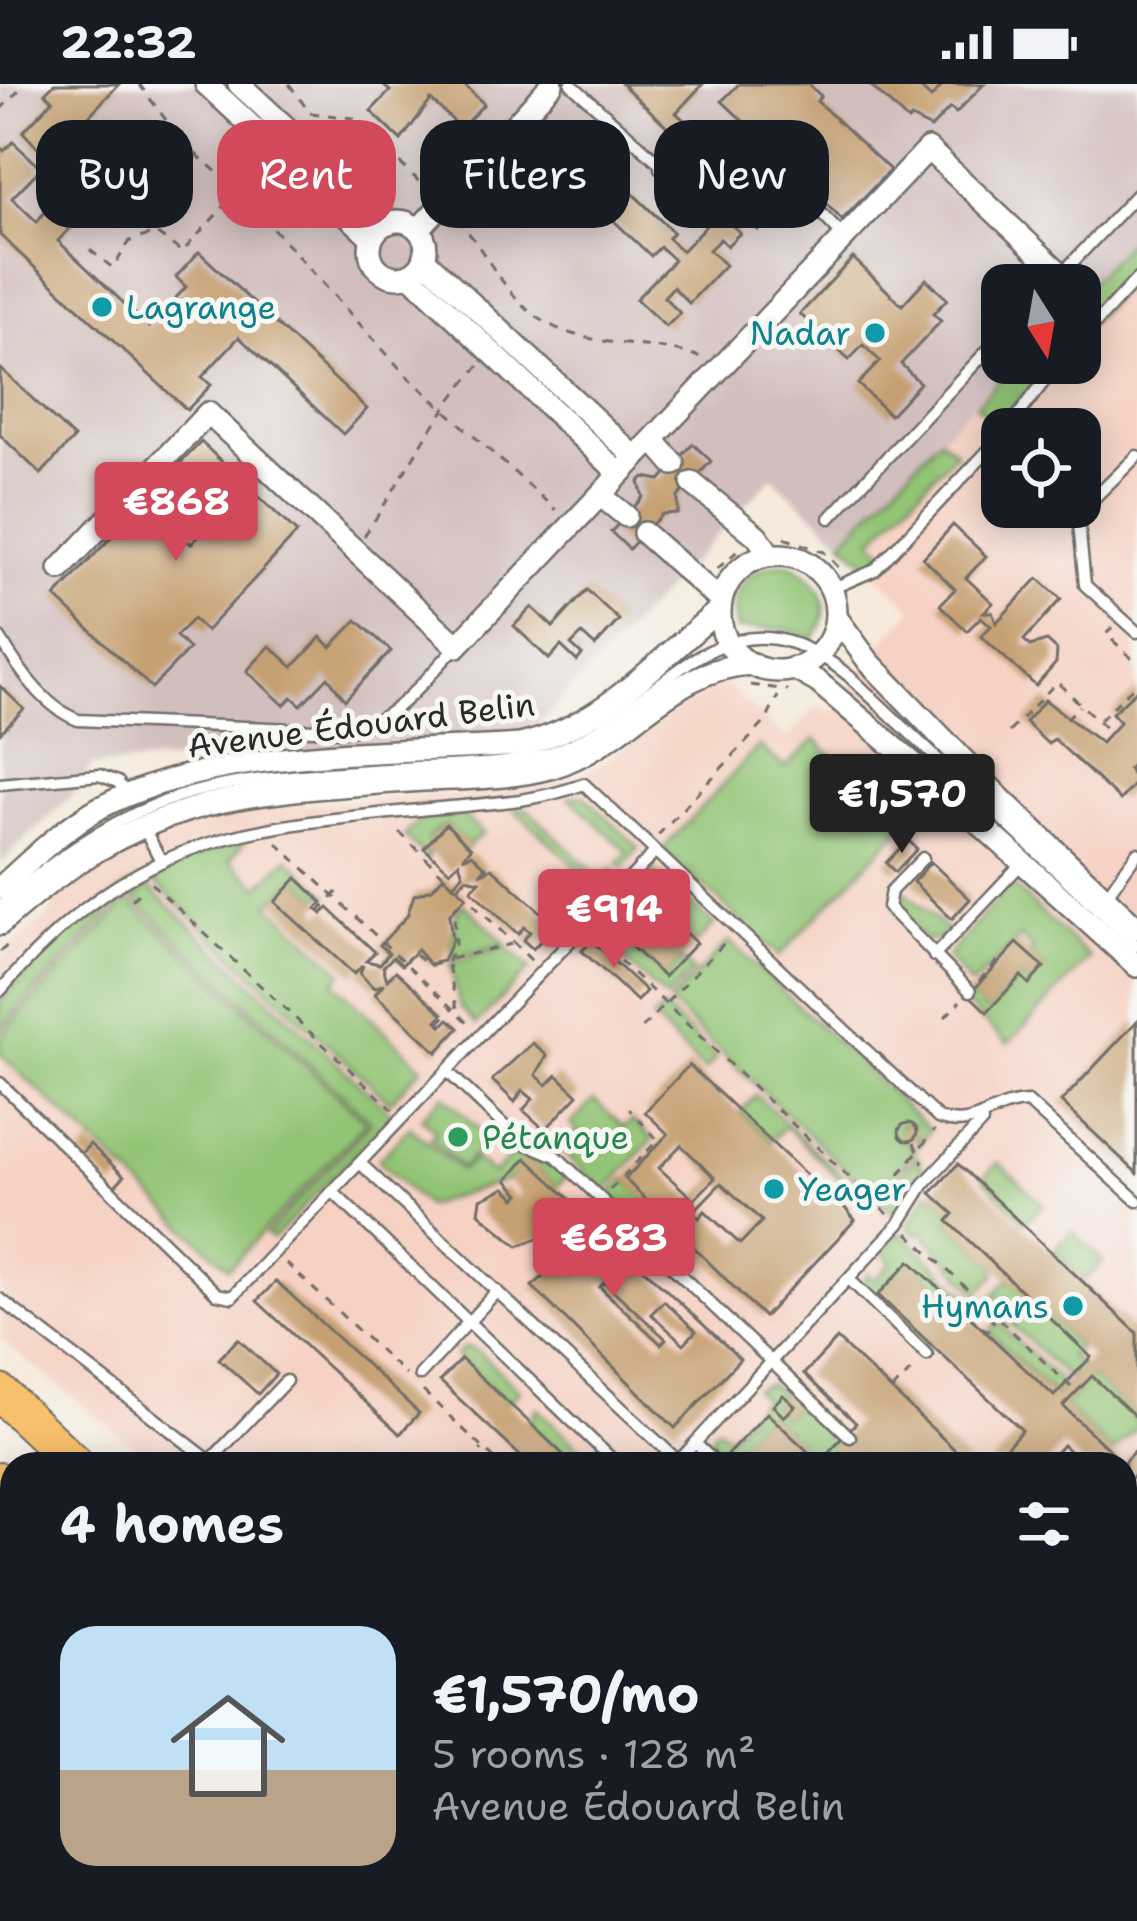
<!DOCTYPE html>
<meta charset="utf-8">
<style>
:root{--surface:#171b24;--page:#20242c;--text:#f1f3f6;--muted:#9ea1a6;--line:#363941;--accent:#d1495b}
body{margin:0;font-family:"Shantell Sans",sans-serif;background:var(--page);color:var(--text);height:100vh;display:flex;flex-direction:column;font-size:45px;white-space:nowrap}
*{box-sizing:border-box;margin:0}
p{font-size:39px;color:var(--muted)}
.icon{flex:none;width:66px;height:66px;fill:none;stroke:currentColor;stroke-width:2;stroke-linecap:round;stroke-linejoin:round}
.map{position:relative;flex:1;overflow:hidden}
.details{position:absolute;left:0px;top:1368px;width:1137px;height:471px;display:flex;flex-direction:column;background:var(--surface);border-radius:36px 36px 0 0;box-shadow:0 6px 30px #0003}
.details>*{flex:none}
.guide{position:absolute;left:36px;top:36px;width:1065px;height:108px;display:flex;gap:24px}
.needle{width:78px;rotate:169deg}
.tools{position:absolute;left:981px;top:180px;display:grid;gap:24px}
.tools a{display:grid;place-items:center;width:120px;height:120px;border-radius:24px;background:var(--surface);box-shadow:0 6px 30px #0003;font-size:60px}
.price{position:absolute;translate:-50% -102px;padding:0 27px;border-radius:12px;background:var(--accent);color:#fff;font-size:39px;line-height:78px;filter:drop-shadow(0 3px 6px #0008)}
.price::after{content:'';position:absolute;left:50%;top:72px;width:36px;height:27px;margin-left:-18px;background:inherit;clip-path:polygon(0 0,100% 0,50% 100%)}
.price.active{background:#222;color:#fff}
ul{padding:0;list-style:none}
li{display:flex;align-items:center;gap:36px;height:300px;padding:0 60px}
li+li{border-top:3px solid var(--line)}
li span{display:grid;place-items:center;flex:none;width:336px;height:240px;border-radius:36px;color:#555}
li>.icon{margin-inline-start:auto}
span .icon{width:144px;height:144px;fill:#fffc;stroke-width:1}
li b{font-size:51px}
h2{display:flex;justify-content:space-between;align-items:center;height:144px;padding:0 60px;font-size:51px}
.tag{padding:0 42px;border-radius:36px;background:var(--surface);box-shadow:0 6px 30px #0003;font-size:42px;line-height:108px}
.tag.active{background:var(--accent);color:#fff}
.status{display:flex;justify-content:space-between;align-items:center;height:84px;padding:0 60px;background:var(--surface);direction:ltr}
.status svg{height:33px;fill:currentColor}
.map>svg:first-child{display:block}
</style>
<div class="status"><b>22:32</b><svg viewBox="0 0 49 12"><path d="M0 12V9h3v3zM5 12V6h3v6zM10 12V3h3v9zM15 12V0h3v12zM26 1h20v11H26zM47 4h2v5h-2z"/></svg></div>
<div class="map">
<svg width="1137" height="1837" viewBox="0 0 1137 1837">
<rect width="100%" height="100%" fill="#f6f6f2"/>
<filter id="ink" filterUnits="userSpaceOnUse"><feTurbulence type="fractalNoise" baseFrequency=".00833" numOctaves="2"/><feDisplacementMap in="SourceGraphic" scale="24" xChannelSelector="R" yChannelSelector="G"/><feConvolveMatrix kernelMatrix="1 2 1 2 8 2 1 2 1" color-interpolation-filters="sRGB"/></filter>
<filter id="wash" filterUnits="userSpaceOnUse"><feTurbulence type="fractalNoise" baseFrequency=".004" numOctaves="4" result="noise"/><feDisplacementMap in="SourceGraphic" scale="48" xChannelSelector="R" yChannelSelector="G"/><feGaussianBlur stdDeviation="2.7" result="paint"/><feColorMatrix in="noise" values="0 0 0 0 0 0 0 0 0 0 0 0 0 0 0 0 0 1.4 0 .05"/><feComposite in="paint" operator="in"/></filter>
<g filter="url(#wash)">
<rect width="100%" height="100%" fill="#f5eadb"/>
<path fill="#f6d2c4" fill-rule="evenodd" d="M 1137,145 L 1137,1837 L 737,1837 L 722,1827 L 1125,1827 L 1125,1380 L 156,1380 L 0,1255 L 0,873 L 55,825 L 51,818 L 76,796 L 126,766 L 130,771 L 172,752 L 170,745 L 279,723 L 547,702 L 596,683 L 667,631 L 724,599 L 786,655 L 819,621 L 831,631 L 878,563 L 913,525 L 843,457 L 1011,279 L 1080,279 L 1080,206 ZM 1002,345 L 1080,345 L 1080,423 L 1002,423 Z"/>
<path fill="#d1bfbe" d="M 0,0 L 1137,0 L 1137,145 L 1080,206 L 1080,201 L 1002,201 L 1002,279 L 1011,279 L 843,457 L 772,393 L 525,654 L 91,682 L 73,710 L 0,780 Z"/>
<g fill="#92c474" stroke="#5e7850" stroke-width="3">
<path d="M 1137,148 L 1137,189 L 1080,250 L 1080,209 Z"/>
<path d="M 1015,279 L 1052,279 L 997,342 L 976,321 Z"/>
<path d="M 940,354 L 956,368 L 873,455 L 889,471 L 874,487 L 843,457 Z"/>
<path d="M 786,479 C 820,492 837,523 813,555 L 785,545 L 737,545 C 725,508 748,482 786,479 Z"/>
<path d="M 815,655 L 904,741 L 779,872 L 663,765 L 759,662 L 785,684 Z"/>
<path d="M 583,711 L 639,764 L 623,783 L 618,778 L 628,768 L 569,713 Z"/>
<path d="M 526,724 L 601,795 L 612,785 L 618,790 L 592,816 L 587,812 L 596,801 L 514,725 Z"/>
<path d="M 463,731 L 483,749 L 468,762 L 446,740 L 429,753 L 428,775 L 404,752 L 423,734 Z"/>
<path d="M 249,752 L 230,776 L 259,803 L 288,774 L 328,811 L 318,814 L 297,794 L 269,820 L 343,888 L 334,898 L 422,983 L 390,1018 L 147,791 Z"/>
<path d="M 653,786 L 714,841 L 696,859 L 655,821 L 624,855 L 664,893 L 681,876 L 693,887 L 666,915 L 593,847 Z"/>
<path d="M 140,795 L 145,799 L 132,813 L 127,810 L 0,945 L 0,917 C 44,869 85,828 140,795 Z"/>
<path d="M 1011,800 L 1090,874 L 1008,960 L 963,918 L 969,911 L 987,928 L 1021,892 L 1029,899 L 1044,884 L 1030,870 L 1033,865 L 1020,853 L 971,902 L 947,873 Z"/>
<path d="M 148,802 L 392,1030 L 273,1155 L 266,1151 L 371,1038 L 135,816 Z"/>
<path d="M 904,807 L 949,848 L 942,855 L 927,857 L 895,823 Z"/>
<path d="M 128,816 L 366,1038 L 229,1184 L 0,970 L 0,952 Z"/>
<path d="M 464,820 L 506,860 L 451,874 L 456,828 Z"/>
<path d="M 729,857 L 930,1046 L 918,1062 L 914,1040 L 901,1040 L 900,1050 L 915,1067 L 876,1114 L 669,919 Z"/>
<path d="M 505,863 L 530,884 L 477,940 L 460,923 L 450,880 Z"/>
<path d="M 664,925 L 716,974 L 705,987 L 653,935 Z"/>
<path d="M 443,1011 L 489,1055 L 462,1084 L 430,1054 L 436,1047 L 421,1034 Z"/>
<path d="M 756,1011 L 858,1107 L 855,1110 L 785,1042 L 771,1057 L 740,1028 Z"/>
<path d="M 594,1016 L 624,1043 L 632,1036 L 653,1055 L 605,1107 L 560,1065 L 578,1048 L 571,1040 Z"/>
<path d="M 410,1043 L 461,1087 L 475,1075 L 493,1090 L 513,1071 L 557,1082 L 567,1092 L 557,1103 L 526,1075 L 507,1096 L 426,1122 L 378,1076 Z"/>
<path d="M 917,1072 L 923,1085 L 895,1131 L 881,1118 Z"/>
<path d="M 998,1078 L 1043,1120 L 1025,1138 L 983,1094 Z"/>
<path d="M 625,1095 L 685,1152 L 669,1163 L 660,1160 L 609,1111 Z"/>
<path d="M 929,1107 L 954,1130 L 948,1137 L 994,1181 L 996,1190 L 978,1209 L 921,1147 L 916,1151 L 908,1142 Z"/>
<path d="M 1072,1147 L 1103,1177 L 1085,1196 L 1054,1167 Z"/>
<path d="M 901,1148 L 972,1215 L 962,1225 L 910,1178 L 878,1211 L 930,1260 L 925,1265 L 863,1201 L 867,1189 L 875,1196 L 892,1178 L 883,1168 Z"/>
<path d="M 1009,1195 L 1079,1262 L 1070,1272 L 1082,1283 L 1070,1296 L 987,1217 L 991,1213 L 1015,1241 L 1023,1231 L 994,1211 Z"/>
<path d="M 998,1239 L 1064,1301 L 1055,1311 L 989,1248 Z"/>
<path d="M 465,1263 L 476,1266 L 520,1307 L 508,1318 L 456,1271 Z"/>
<path d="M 1092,1292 L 1137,1334 L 1137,1344 L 1113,1368 L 1063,1322 Z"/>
<path d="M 769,1300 L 783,1311 L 773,1322 L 784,1333 L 797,1321 L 837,1359 L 819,1378 L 767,1329 L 727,1371 L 721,1375 L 712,1365 L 712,1349 L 717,1344 L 728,1352 L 763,1315 L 754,1305 Z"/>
<path d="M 537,1324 L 597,1380 L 573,1380 L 529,1338 Z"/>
</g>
<g id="blocks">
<g fill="#c6a072" fill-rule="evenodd">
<path d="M 54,0 L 119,0 L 55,68 L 101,112 L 58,157 L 149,243 L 186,203 L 176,193 L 199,168 L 367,325 L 343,350 L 239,253 L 202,293 L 211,301 L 187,326 L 0,151 L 0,63 L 4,67 L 13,58 L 41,84 L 12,114 L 37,138 L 68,96 L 23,48 L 53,16 L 45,9 Z"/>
<path d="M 382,0 L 463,0 L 484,20 L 461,44 L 431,16 L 401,56 L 371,27 L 390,7 Z"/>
<path d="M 622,0 L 703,0 L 676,29 L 684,36 L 673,48 Z"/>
<path d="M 739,0 L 808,0 L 821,12 L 817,17 L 890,86 L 842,136 L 760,52 L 754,59 L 736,42 L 742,36 L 722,17 Z"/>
<path d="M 869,0 L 916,0 L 931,14 L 944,0 L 984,0 L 956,29 L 950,24 L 931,44 L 911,34 L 908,37 Z"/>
<path d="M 575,41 L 627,91 L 598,122 L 546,73 Z"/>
<path d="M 742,104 L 771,132 L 758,146 L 743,131 L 733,142 L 740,149 L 727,162 L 720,155 L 709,166 L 725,181 L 689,219 L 673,203 L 664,213 L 680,229 L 666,243 L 636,215 L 674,176 L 660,163 L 651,172 L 611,134 L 633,110 L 673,148 L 668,154 L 682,167 Z"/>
<path d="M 853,174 L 902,221 L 926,195 L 947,215 L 933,230 L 941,237 L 901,280 L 920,299 L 890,331 L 858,300 L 880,277 L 863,261 L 849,276 L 800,230 Z"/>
<path d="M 0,284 L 74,354 L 41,390 L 0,351 Z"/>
<path d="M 201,358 L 297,449 L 206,547 L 193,535 L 176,552 L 189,565 L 152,604 L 55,513 L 145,417 L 151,423 L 169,403 L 163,397 ZM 193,426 L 209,440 L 191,460 L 175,445 Z"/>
<path d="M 693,360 L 711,377 L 678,413 L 678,429 L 662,430 L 629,465 L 611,448 L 643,413 L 639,398 L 644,393 L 660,396 Z"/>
<path d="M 953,441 L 986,472 L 966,494 L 993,519 L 984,528 L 992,528 L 996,539 L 1038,494 L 1061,515 L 1024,556 L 1030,562 L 1047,557 L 1057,566 L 1056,579 L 1036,602 L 981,552 L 991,542 L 981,533 L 967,547 L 940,521 L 955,505 L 923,474 Z"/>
<path d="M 587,506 L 619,536 L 595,562 L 582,550 L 571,561 L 582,571 L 577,577 L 561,562 L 549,575 L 514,542 L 532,523 L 553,543 Z"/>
<path d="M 357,536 L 391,567 L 345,616 L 328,593 L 301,621 L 292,613 L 284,621 L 247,587 L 270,562 L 293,583 L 321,553 L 331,563 Z"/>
<path d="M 0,602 L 24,625 L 0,649 Z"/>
<path d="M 1137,606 L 1137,676 L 1128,685 L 1137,697 L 1120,716 L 1054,655 L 1048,660 L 1025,638 L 1045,616 L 1101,659 L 1120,638 L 1112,629 Z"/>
<path d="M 446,740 L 471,764 L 463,774 L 472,770 L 486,783 L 480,790 L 492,784 L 555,841 L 533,865 L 523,856 L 530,848 L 524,843 L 518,850 L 471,806 L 480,797 L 466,794 L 457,804 L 466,813 L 449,831 L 452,856 L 443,877 L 429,880 L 417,866 L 402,881 L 393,873 L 383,883 L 387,896 L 396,887 L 443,930 L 437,937 L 442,942 L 449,935 L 459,944 L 437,968 L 375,910 L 384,900 L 374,904 L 360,890 L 363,881 L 354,890 L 275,818 L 297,794 L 323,819 L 316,825 L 322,830 L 328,824 L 375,868 L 366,877 L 380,880 L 389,869 L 380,861 L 407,832 L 414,811 L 432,805 L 444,792 L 453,801 L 463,790 L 459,778 L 450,787 L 424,764 Z"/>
<path d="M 908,756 L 917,765 L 895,788 L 886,779 Z"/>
<path d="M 931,778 L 970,815 L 952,835 L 913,798 Z"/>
<path d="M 656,821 L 696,859 L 664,893 L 623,855 Z"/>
<path d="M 592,857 L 646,907 L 637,917 L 582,867 Z"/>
<path d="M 1017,859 L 1044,883 L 1029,900 L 1021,892 L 987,928 L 969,911 Z"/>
<path d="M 1137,937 L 1137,1089 L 1061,1018 Z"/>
<path d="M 533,959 L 547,972 L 536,991 L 547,1001 L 557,991 L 578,1011 L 545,1046 L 523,1026 L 533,1015 L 522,1006 L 515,1018 L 492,996 Z"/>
<path d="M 689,981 L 831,1114 L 834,1111 L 855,1136 L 764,1233 L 625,1095 L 668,1050 L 645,1028 ZM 681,1061 L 715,1094 L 694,1116 L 659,1084 ZM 721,1099 L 762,1137 L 740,1160 L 705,1127 L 699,1134 L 693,1128 Z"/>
<circle cx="908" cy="1048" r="9"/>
<path d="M 90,1060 L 124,1092 L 114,1103 L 80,1071 Z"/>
<path d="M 526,1074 L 592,1136 L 572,1157 L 578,1162 L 598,1142 L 740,1275 L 675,1344 L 532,1202 L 567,1173 L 587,1192 L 592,1187 L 552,1149 L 518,1162 L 479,1129 L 481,1115 L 505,1104 L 516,1114 L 520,1110 L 507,1096 ZM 604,1198 L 666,1255 L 661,1260 L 600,1203 ZM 664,1217 L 696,1247 L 684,1260 L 651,1230 Z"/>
<path d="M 958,1080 L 1137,1249 L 1137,1334 L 1092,1292 L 1063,1322 L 1123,1379 L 1137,1364 L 1137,1388 L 1125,1401 L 1125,1380 L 1083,1380 L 1063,1361 L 1046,1380 L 991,1380 L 1022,1346 L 878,1211 L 910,1177 L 1054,1312 L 1091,1273 L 948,1137 L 954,1130 L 931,1109 Z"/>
<path d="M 276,1197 L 419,1329 L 400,1350 L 257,1217 Z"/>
<path d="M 238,1255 L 276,1290 L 258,1310 L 219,1275 Z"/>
<path d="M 837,1255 L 970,1380 L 737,1380 L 727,1371 L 767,1329 L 819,1378 L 856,1339 L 804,1290 Z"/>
<path d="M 461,1275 L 529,1338 L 573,1380 L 529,1380 L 440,1297 Z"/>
<path d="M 783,1311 L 795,1322 L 784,1333 L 773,1322 Z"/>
<path d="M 1125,1417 L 1137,1428 L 1137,1449 L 1125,1438 Z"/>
<path d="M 1125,1667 L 1137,1679 L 1137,1797 L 1125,1810 Z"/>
<path d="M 1029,1827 L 1109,1827 L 1099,1837 L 1020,1837 Z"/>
</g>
</g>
</g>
<g filter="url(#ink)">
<use href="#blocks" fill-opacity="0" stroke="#726e69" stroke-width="3"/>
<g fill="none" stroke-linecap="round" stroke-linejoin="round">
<g stroke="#726e69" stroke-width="15">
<g id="service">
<path d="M 571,0 L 665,84 C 689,89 704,71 727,67 C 762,60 820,130 845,154"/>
<path d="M 660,84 L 700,121"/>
<path d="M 1051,201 L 1137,110"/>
<path d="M 1080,256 L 1137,195"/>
<path d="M 1008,345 L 1058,279"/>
<path d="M 1137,372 L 1078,430 L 1085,501 L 1137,548"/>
<path d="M 830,434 L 1002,251"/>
<path d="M 831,505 L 875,486 L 1002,352"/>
<path d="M 0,554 C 18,584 44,623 78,636 L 339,647 C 392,644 422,598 457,562"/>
<path d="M 0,700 L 99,691 L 118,698 L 129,715"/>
<path d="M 143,742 L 160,775"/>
<path d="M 923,774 L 891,807 L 888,823 L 970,907"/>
<path d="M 1105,814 L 1137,769"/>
<path d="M 0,822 C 145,696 217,696 401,684 C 448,681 500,683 546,670 C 659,636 717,484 849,592 L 1137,862"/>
<path d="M 934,872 L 1022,779"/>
<path d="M 0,907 C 137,748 244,743 440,724 C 491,719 536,718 584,700 L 938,1034 C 976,1048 992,1018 1028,1018 L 1137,1117"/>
<path d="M 447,987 L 520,1057 L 556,1072 L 850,1353"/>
<path d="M 0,999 L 217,1210 L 232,1213 L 655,768"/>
<path d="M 362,1081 L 678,1377"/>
<path d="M 334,1109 L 617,1380"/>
<path d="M 849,1195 L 927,1271"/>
<path d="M 0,1215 L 214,1380"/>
<path d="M 420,1291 L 497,1207"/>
<path d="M 695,1359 L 899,1140 L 924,1100 L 982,1038"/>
<path d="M 210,1377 L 286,1297"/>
<path d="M 677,1379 L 695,1359 L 717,1380"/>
<path d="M 799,1827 L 814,1837"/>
</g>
</g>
<g stroke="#726e69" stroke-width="20">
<g id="pedestrian">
<path d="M 0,1745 L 12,1747"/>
<path d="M 143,1827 L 156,1837"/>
</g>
</g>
<g stroke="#726e69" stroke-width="26">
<g id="minor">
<path d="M 206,0 L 372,154"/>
<path d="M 239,0 L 389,139"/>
<circle cx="398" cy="165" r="28"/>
<path d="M 418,146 L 552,0"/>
<path d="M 424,175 L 635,373"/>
<path d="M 410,191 L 619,389"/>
<path d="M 654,357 L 674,380"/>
<path d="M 692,399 L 757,452 L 770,471"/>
<path d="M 600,411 L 626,432"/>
<path d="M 644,449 L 721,517"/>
<circle cx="778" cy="529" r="58"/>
<path d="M 60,485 L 208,329 L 457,562 L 928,65 L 1062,191"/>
<path d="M 836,533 L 869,578 L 1001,715 L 1137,844"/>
<path d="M 793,584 L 818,598 L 915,681 L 1137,882"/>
<path d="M 0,804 C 32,775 63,744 101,723 C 220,662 389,670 520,661 C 602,643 658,576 720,525"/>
<path d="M 0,840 C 140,714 229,709 409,697 C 456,694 508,696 553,683 C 627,660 670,583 752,580"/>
<path d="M 0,1487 L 12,1496"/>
<path d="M 450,1827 L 464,1837"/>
</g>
</g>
<g stroke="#726e69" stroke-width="40">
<g id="motorway">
<path d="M 0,1309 L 75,1380"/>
<path d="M 0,1397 L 12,1406"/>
<path d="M 573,1827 L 587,1837"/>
<path d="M 662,1827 L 676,1837"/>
</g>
</g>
<g stroke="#726e69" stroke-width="3" stroke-dasharray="9 9" stroke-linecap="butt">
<path d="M 139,0 L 184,60 L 238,106 L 405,290 L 556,426"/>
<path d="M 289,0 L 310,29 L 353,34 L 429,107"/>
<path d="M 0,26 L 25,0"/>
<path d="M 457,135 C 483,163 498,199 527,225 C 575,268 644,254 700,273"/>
<path d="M 90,166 L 113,184 L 130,157 L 156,149 L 182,168 L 264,79"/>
<path d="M 364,452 C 403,395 433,332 479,282"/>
<path d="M 784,454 L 824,468 L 841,486"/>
<path d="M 717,485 L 741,464"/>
<path d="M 1113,543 L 1106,550 L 1137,579"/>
<path d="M 750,601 L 788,606"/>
<path d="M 1066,635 L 1080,622"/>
<path d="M 1100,636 L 1137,599"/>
<path d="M 1009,648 L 1057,598 L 1111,649"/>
<path d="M 399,748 L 456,803"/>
<path d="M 658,751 L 766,637 L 778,612"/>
<path d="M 277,759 L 471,941"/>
<path d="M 466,794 L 457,804 L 532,877"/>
<path d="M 151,799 L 393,1026"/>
<path d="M 132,816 L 140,808"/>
<path d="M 319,828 L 341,804"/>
<path d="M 594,852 L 888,1130"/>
<path d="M 0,868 L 12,857"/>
<path d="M 451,875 L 511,860"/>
<path d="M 403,880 L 413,869 L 429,882 L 448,877 L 455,861 L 454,825 L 465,813"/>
<path d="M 448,881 L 457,924"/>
<path d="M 979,897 L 1000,874"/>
<path d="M 945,933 L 960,917"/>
<path d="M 439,939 L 453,924"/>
<path d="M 642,944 L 728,855"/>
<path d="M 914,1059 L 923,1079"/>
<path d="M 610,1106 L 658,1056 L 629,1025"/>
<path d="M 876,1118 L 935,1046"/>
<path d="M 908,1149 L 1071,1303"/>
<path d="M 286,1179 L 406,1291"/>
<path d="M 975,1220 L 995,1239 L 987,1247 L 966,1230 L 978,1217"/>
<path d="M 892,1306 L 916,1282"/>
<path d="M 423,1307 L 500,1380"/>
<path d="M 468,1380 L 482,1365"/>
<path d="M 1125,1598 L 1137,1619"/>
<path d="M 987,1827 L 998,1837"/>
</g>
<use href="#service" stroke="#fff" stroke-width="10"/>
<use href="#pedestrian" stroke="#fff" stroke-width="15"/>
<use href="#minor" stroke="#fff" stroke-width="21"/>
<use href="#motorway" stroke="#f8bf6c" stroke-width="36"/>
</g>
</g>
<g fill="#0f9aa8" stroke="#f6f6f2" stroke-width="4.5">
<circle cx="102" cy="223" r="12"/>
<circle cx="875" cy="249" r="12"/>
<circle cx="774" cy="1105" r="12"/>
<circle cx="1073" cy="1222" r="12"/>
</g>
<circle fill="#2e9e5b" stroke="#f6f6f2" stroke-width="4.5" cx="458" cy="1053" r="12"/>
<g text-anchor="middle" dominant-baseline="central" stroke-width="10" stroke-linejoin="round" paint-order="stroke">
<g font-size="33" fill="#0d838f" stroke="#f6f6f2" text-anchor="start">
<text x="126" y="223">Lagrange</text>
<text x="851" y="249" text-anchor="end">Nadar</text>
<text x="798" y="1105">Yeager</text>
<text x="1049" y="1222" text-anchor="end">Hymans</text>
</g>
<g font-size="33" fill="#2b2b2b" stroke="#f6f6f2">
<text transform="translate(361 641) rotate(-7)">Avenue Édouard Belin</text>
</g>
<g font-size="33" fill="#27864d" stroke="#f6f6f2" text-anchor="start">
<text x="482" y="1053">Pétanque</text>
</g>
</g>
</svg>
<div class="tools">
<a><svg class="needle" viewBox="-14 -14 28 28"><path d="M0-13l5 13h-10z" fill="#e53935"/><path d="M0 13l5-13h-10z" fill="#9ea1a6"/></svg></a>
<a><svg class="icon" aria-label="locate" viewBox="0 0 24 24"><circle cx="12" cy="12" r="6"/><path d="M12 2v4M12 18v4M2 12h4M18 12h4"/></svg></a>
</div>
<b class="price" style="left:176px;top:480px">€868</b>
<b class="price active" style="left:902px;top:772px">€1,570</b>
<b class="price" style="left:614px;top:887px">€914</b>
<b class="price" style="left:614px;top:1216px">€683</b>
<div class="guide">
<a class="tag">Buy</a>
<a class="tag active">Rent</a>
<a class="tag">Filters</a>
<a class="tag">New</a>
</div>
<section class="details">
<h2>4 homes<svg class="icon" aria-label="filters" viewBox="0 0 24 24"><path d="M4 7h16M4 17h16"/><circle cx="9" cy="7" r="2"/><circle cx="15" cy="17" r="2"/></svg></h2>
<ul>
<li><span style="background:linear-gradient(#bfe0f5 60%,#b9a48a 0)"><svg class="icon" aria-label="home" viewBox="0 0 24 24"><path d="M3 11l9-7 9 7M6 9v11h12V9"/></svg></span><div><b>€1,570/mo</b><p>5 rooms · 128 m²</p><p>Avenue Édouard Belin</p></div></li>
</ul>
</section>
</div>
